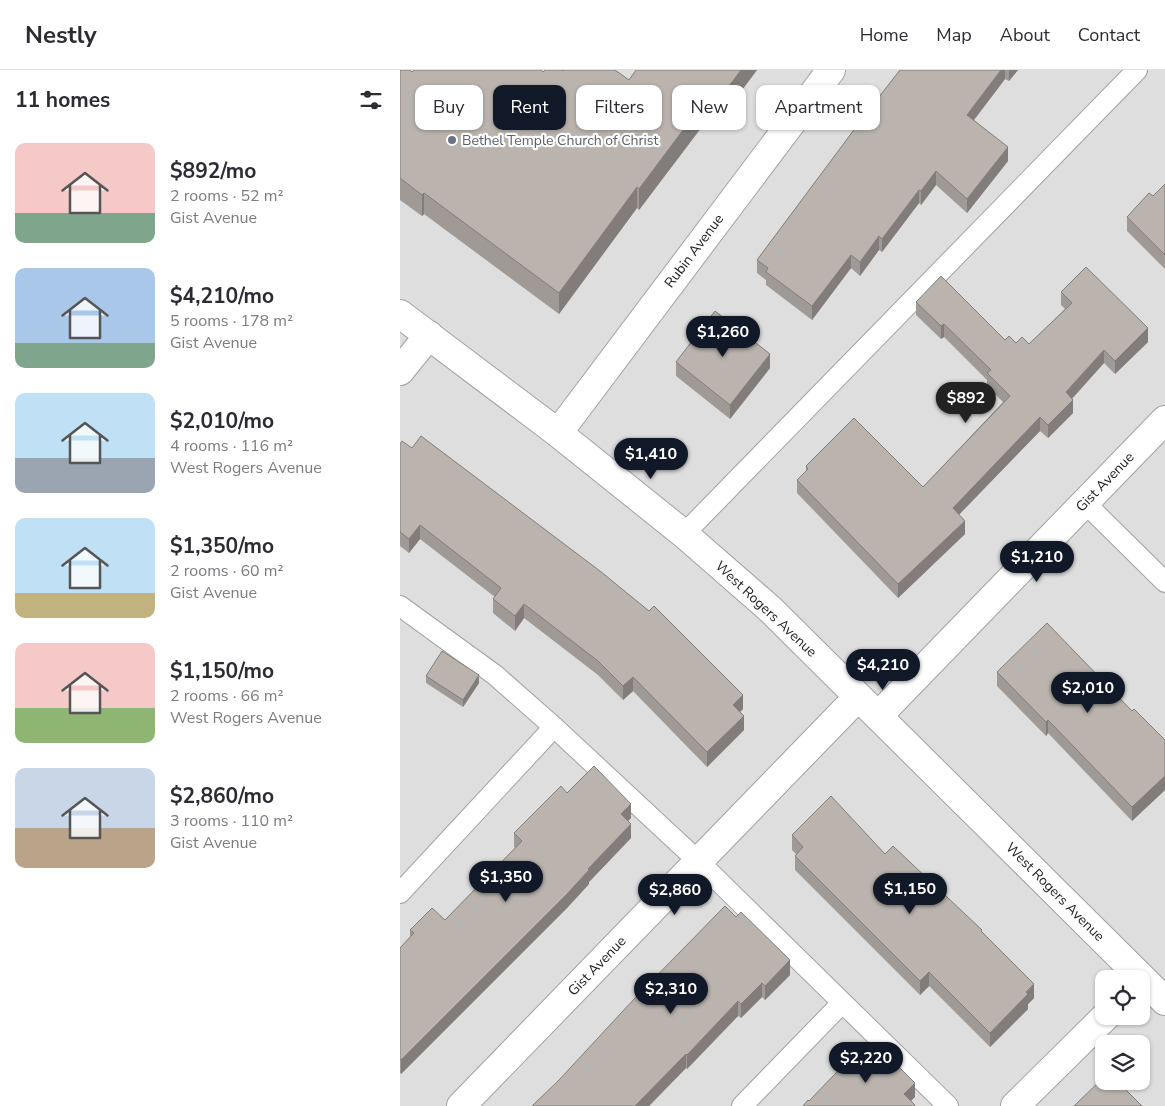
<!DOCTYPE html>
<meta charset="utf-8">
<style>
:root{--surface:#fff;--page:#f2f2f3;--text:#2b2b33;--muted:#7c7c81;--line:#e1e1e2;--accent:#111827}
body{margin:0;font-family:"Nunito Sans",sans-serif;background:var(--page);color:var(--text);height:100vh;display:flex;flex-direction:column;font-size:19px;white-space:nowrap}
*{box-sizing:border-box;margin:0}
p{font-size:16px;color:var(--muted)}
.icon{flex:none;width:28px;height:28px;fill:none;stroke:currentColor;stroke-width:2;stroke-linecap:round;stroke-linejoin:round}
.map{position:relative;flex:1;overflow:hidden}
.sheet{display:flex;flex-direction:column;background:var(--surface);width:400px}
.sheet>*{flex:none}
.hud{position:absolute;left:15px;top:15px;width:475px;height:45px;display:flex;gap:10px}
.controls{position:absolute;left:695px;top:900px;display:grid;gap:10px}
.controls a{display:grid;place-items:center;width:55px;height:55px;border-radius:10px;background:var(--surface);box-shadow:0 1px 4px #0004;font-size:25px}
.price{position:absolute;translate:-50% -42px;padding:0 11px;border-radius:18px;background:var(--accent);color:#fff;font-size:16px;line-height:32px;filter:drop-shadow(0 1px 2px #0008)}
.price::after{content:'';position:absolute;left:50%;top:30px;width:15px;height:11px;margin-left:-8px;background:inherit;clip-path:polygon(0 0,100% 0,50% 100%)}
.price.selected{background:#222;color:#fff}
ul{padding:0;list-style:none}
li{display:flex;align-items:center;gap:15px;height:125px;padding:0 15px}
li span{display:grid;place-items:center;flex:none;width:140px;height:100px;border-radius:10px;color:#555}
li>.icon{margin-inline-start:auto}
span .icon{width:60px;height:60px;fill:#fffc;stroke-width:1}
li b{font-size:21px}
h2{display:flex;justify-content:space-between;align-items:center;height:60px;padding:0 15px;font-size:21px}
.pill{padding:0 18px;border-radius:10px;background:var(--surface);box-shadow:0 1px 4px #0004;font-size:18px;line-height:45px}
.pill.selected{background:var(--accent);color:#fff}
header{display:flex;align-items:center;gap:30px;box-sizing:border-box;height:70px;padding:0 25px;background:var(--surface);border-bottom:1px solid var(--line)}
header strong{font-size:24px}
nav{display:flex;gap:28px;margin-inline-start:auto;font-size:18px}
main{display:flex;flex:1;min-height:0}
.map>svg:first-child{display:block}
</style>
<header>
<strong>Nestly</strong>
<nav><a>Home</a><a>Map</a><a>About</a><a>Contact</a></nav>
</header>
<main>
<section class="sheet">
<h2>11 homes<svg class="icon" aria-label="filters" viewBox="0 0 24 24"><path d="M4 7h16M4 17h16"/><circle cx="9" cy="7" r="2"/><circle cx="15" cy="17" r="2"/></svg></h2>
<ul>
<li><span style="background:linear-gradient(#f6c9c9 70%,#7fa58c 0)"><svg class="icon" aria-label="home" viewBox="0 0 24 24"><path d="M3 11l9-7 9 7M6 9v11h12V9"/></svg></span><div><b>$892/mo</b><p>2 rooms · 52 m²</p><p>Gist Avenue</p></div></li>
<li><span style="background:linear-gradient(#a9c7e8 75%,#7fa58c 0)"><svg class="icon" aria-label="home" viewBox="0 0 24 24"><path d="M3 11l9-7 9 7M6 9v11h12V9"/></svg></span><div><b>$4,210/mo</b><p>5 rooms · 178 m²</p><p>Gist Avenue</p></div></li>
<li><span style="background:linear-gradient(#bfe0f5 65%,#9aa5b1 0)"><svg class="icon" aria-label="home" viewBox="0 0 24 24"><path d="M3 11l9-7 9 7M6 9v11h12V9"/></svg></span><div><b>$2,010/mo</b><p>4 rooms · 116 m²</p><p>West Rogers Avenue</p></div></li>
<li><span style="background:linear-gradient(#bfe0f5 75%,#c2b280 0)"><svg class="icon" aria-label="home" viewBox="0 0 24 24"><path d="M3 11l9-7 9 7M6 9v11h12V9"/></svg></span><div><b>$1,350/mo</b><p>2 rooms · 60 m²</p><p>Gist Avenue</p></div></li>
<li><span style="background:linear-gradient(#f6c9c9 65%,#8fb573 0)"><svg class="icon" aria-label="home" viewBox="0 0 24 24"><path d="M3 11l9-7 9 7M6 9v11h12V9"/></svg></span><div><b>$1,150/mo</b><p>2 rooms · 66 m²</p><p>West Rogers Avenue</p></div></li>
<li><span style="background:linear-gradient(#c9d6e8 60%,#b9a48a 0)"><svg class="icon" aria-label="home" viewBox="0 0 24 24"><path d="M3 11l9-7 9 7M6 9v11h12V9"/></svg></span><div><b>$2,860/mo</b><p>3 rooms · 110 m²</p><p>Gist Avenue</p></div></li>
</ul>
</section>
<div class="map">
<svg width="765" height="1036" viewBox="0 0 765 1036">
<rect width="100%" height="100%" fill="#f0eee9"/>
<path fill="#dfdede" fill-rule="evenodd" d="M 0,0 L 765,0 L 765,1036 L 0,1036 ZM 704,909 L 741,909 L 741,946 L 704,946 ZM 704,974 L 741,974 L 741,1011 L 704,1011 Z"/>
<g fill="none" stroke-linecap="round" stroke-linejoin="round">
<g stroke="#a2a2a2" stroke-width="22">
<g id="service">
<path d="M 685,433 L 765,512"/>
<path d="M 284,464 L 737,0"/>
<path d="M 0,536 L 95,605 L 154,657 L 298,791 L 548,1036"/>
<path d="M 0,823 L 154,657"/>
<path d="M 342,1036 L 442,933"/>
</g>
</g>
<g stroke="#a2a2a2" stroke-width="30">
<g id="minor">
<path d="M 0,301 L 29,265"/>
<path d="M 158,363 L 431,0"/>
<path d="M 478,646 L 765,350"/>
<path d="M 61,1036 L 458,627"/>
<path d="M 615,1036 L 706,946"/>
</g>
</g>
<g stroke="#a2a2a2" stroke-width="30">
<path id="tertiary" d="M 0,244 L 158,363 L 284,464 L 370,539 L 765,931"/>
</g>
<use href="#service" stroke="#fff" stroke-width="20"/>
<use href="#minor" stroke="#fff" stroke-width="28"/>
<use href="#tertiary" stroke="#fff" stroke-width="28"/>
</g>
<g fill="#a09a96">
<path d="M 0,0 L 12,2 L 143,2 L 163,1 L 229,10 L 357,0 L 315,56 L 307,50 L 239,140 L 237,138 L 159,244 L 24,144 L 22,146 L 0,130 Z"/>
<path d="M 500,0 L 618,0 L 609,11 L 605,9 L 574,50 L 608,91 L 567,143 L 536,115 L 521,135 L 519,133 L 482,182 L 479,180 L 460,206 L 451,198 L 412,250 L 366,215 L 366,210 L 357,203 L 357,190 Z"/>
<path d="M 765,114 L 765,199 L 727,161 L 727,147 L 753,126 Z"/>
<path d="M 661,222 L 748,272 L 715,304 L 704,293 L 672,329 L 673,343 L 648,368 L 640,361 L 559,444 L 565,464 L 498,528 L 397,423 L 397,410 L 406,401 L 406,396 L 523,417 L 603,332 L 587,316 L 587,310 L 544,267 L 541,269 L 516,245 L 516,232 L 605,270 L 616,273 L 629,274 L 665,239 L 661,235 Z"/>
<path d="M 276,292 L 370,298 L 330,349 L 276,306 Z"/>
<path d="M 0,374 L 343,639 L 340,642 L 344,660 L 307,697 L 233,621 L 223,630 L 198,605 L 124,548 L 115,561 L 93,543 L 93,529 L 95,527 L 20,469 L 9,483 L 0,476 Z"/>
<path d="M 597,602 L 732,641 L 765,670 L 765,720 L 732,751 L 648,663 L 646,666 L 597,616 Z"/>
<path d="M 26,606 L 79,613 L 63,637 L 26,613 Z"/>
<path d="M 167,723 L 231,748 L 228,751 L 231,768 L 189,812 L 189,814 L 167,838 L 1,1004 L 0,1003 L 0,878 L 10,867 L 10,860 L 45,850 L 115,778 L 114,777 L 114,763 Z"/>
<path d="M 392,765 L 485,784 L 582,862 L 634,928 L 628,934 L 628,939 L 590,977 L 529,916 L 520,925 L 395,800 L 395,786 L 396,784 L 392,780 Z"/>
<path d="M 336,847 L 390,905 L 365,930 L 362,927 L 341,948 L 338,946 L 287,999 L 286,998 L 249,1036 L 132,1036 Z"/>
</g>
<g fill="#827d7a">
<path d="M 341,0 L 357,0 L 315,56 L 315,35 Z"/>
<path d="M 601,0 L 605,0 L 605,9 L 567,59 L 567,45 Z"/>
<path d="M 609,0 L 618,0 L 609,11 Z"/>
<path d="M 307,28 L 307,50 L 239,140 L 239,119 Z"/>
<path d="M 608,77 L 608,91 L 567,143 L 567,129 Z"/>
<path d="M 536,101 L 536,115 L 521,135 L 521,121 Z"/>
<path d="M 237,117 L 237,138 L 159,244 L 159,223 Z"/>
<path d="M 519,120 L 519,133 L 482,182 L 482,169 Z"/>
<path d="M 24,123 L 24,144 L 22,146 L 22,125 Z"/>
<path d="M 479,166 L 479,180 L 460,206 L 460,192 Z"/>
<path d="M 451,185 L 451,198 L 412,250 L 412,236 Z"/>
<path d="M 544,254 L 544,267 L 541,269 L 541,256 Z"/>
<path d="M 748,258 L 748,272 L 715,304 L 715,291 Z"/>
<path d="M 704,280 L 704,293 L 666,335 L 666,322 Z"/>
<path d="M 370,284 L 370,298 L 330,349 L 330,335 Z"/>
<path d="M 673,330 L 673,343 L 648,368 L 648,355 Z"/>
<path d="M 640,347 L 640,361 L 553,451 L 553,438 Z"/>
<path d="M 565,451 L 565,464 L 498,528 L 498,514 Z"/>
<path d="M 20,455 L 20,469 L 9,483 L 9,469 Z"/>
<path d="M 124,534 L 124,548 L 115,561 L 115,546 Z"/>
<path d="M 79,605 L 79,613 L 63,637 L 63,630 Z"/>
<path d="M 233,607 L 233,621 L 223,630 L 223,616 Z"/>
<path d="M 343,625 L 343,639 L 333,649 L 333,635 Z"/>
<path d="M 344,646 L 344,660 L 307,697 L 307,682 Z"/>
<path d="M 648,650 L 648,663 L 646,666 L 646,652 Z"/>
<path d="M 765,706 L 765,720 L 732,751 L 732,737 Z"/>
<path d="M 231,734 L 231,748 L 221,758 L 221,744 Z"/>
<path d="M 231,754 L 231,768 L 189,812 L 189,814 L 167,838 L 1,1004 L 1,990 Z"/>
<path d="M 390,890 L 390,905 L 365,930 L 365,916 Z"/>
<path d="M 529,902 L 529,916 L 520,925 L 520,911 Z"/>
<path d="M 362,913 L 362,927 L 341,948 L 341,934 Z"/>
<path d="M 634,914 L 634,928 L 628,934 L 628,939 L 590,977 L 590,963 Z"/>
<path d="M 338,931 L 338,946 L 287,999 L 287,985 Z"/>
<path d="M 286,984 L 286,998 L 249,1036 L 235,1036 Z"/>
<path d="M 515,1013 L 515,1027 L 506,1036 L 504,1024 Z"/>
</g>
<g fill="#bab3ae" stroke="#827d7a">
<path d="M 0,0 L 9,0 L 12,2 L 14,0 L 141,0 L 143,2 L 145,0 L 162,0 L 163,1 L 164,0 L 215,0 L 229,10 L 236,0 L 341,0 L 315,35 L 307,28 L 239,119 L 237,117 L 159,223 L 24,123 L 22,125 L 0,108 Z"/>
<path d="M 500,0 L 601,0 L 567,45 L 608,77 L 567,129 L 536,101 L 521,121 L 519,120 L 482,169 L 479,166 L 460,192 L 451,185 L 412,236 L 366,202 L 368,198 L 357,190 L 468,41 Z"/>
<path d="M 765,114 L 765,185 L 727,147 L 749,123 L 753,126 Z"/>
<path d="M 686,197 L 748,258 L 715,291 L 704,280 L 666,322 L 673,330 L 648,355 L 640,347 L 553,438 L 565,451 L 498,514 L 397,410 L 408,399 L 406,396 L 454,348 L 523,417 L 610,326 L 587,303 L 591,300 L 544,254 L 541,256 L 516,232 L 541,206 L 605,270 L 609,266 L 616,273 L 622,267 L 629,274 L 672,233 L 661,222 Z"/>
<path d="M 315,241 L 370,284 L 330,335 L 276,292 Z"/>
<path d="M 21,366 L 200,501 L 249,541 L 254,536 L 343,625 L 333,635 L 344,646 L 307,682 L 233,607 L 223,616 L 198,591 L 124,534 L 115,546 L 93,529 L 101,518 L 20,455 L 9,469 L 0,462 L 0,374 L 2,371 L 12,378 Z"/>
<path d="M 647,553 L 732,641 L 734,639 L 765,670 L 765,706 L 732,737 L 648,650 L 646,652 L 597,602 Z"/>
<path d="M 42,581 L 79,605 L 63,630 L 26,606 Z"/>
<path d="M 194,696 L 231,734 L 221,744 L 231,754 L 188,799 L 189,800 L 167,824 L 1,990 L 0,989 L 0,878 L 14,863 L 10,860 L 32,838 L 45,850 L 122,771 L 114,763 L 161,716 L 167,723 Z"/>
<path d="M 431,726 L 485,784 L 493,776 L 582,860 L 581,861 L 634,914 L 626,922 L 628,924 L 590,963 L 529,902 L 520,911 L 395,786 L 403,777 L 392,765 Z"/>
<path d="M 325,836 L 336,847 L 341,842 L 390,890 L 365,916 L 362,913 L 341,934 L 338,931 L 287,985 L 286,984 L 235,1036 L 132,1036 L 159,1010 L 235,928 Z"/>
<path d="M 478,976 L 515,1013 L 504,1024 L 515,1035 L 514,1036 L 403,1036 L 408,1030 L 409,1031 L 458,980 L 466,988 Z"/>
<path d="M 704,1007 L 704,1011 L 717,1011 L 742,1036 L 674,1036 Z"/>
</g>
<circle fill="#6b7280" stroke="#fff" stroke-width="2" cx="52" cy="70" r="5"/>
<g text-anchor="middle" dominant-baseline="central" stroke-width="4.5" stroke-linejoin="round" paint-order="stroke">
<g font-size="14" fill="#5b616d" stroke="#fff" text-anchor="start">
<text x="62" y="70">Bethel Temple Church of Christ</text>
</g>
<g font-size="14" fill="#212121" stroke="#fff">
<text transform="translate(294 181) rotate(-53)">Rubin Avenue</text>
<text transform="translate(705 412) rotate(-46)">Gist Avenue</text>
<text transform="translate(366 539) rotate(43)">West Rogers Avenue</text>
<text transform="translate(655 822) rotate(45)">West Rogers Avenue</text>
<text transform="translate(197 896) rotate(-46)">Gist Avenue</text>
</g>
</g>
</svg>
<div class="controls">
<a><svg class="icon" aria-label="locate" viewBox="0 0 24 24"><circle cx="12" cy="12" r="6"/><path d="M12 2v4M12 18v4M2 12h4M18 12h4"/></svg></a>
<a><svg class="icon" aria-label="layers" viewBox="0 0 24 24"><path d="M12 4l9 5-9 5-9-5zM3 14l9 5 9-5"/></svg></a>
</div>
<b class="price" style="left:323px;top:288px">$1,260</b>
<b class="price selected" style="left:566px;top:354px">$892</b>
<b class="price" style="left:251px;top:410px">$1,410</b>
<b class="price" style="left:637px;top:513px">$1,210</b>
<b class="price" style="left:483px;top:621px">$4,210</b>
<b class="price" style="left:688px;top:644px">$2,010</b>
<b class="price" style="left:106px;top:833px">$1,350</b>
<b class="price" style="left:510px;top:845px">$1,150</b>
<b class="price" style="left:275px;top:846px">$2,860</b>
<b class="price" style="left:271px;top:945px">$2,310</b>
<b class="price" style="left:466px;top:1014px">$2,220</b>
<div class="hud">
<a class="pill">Buy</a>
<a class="pill selected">Rent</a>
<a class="pill">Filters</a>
<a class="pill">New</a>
<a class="pill">Apartment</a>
</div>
</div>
</main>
